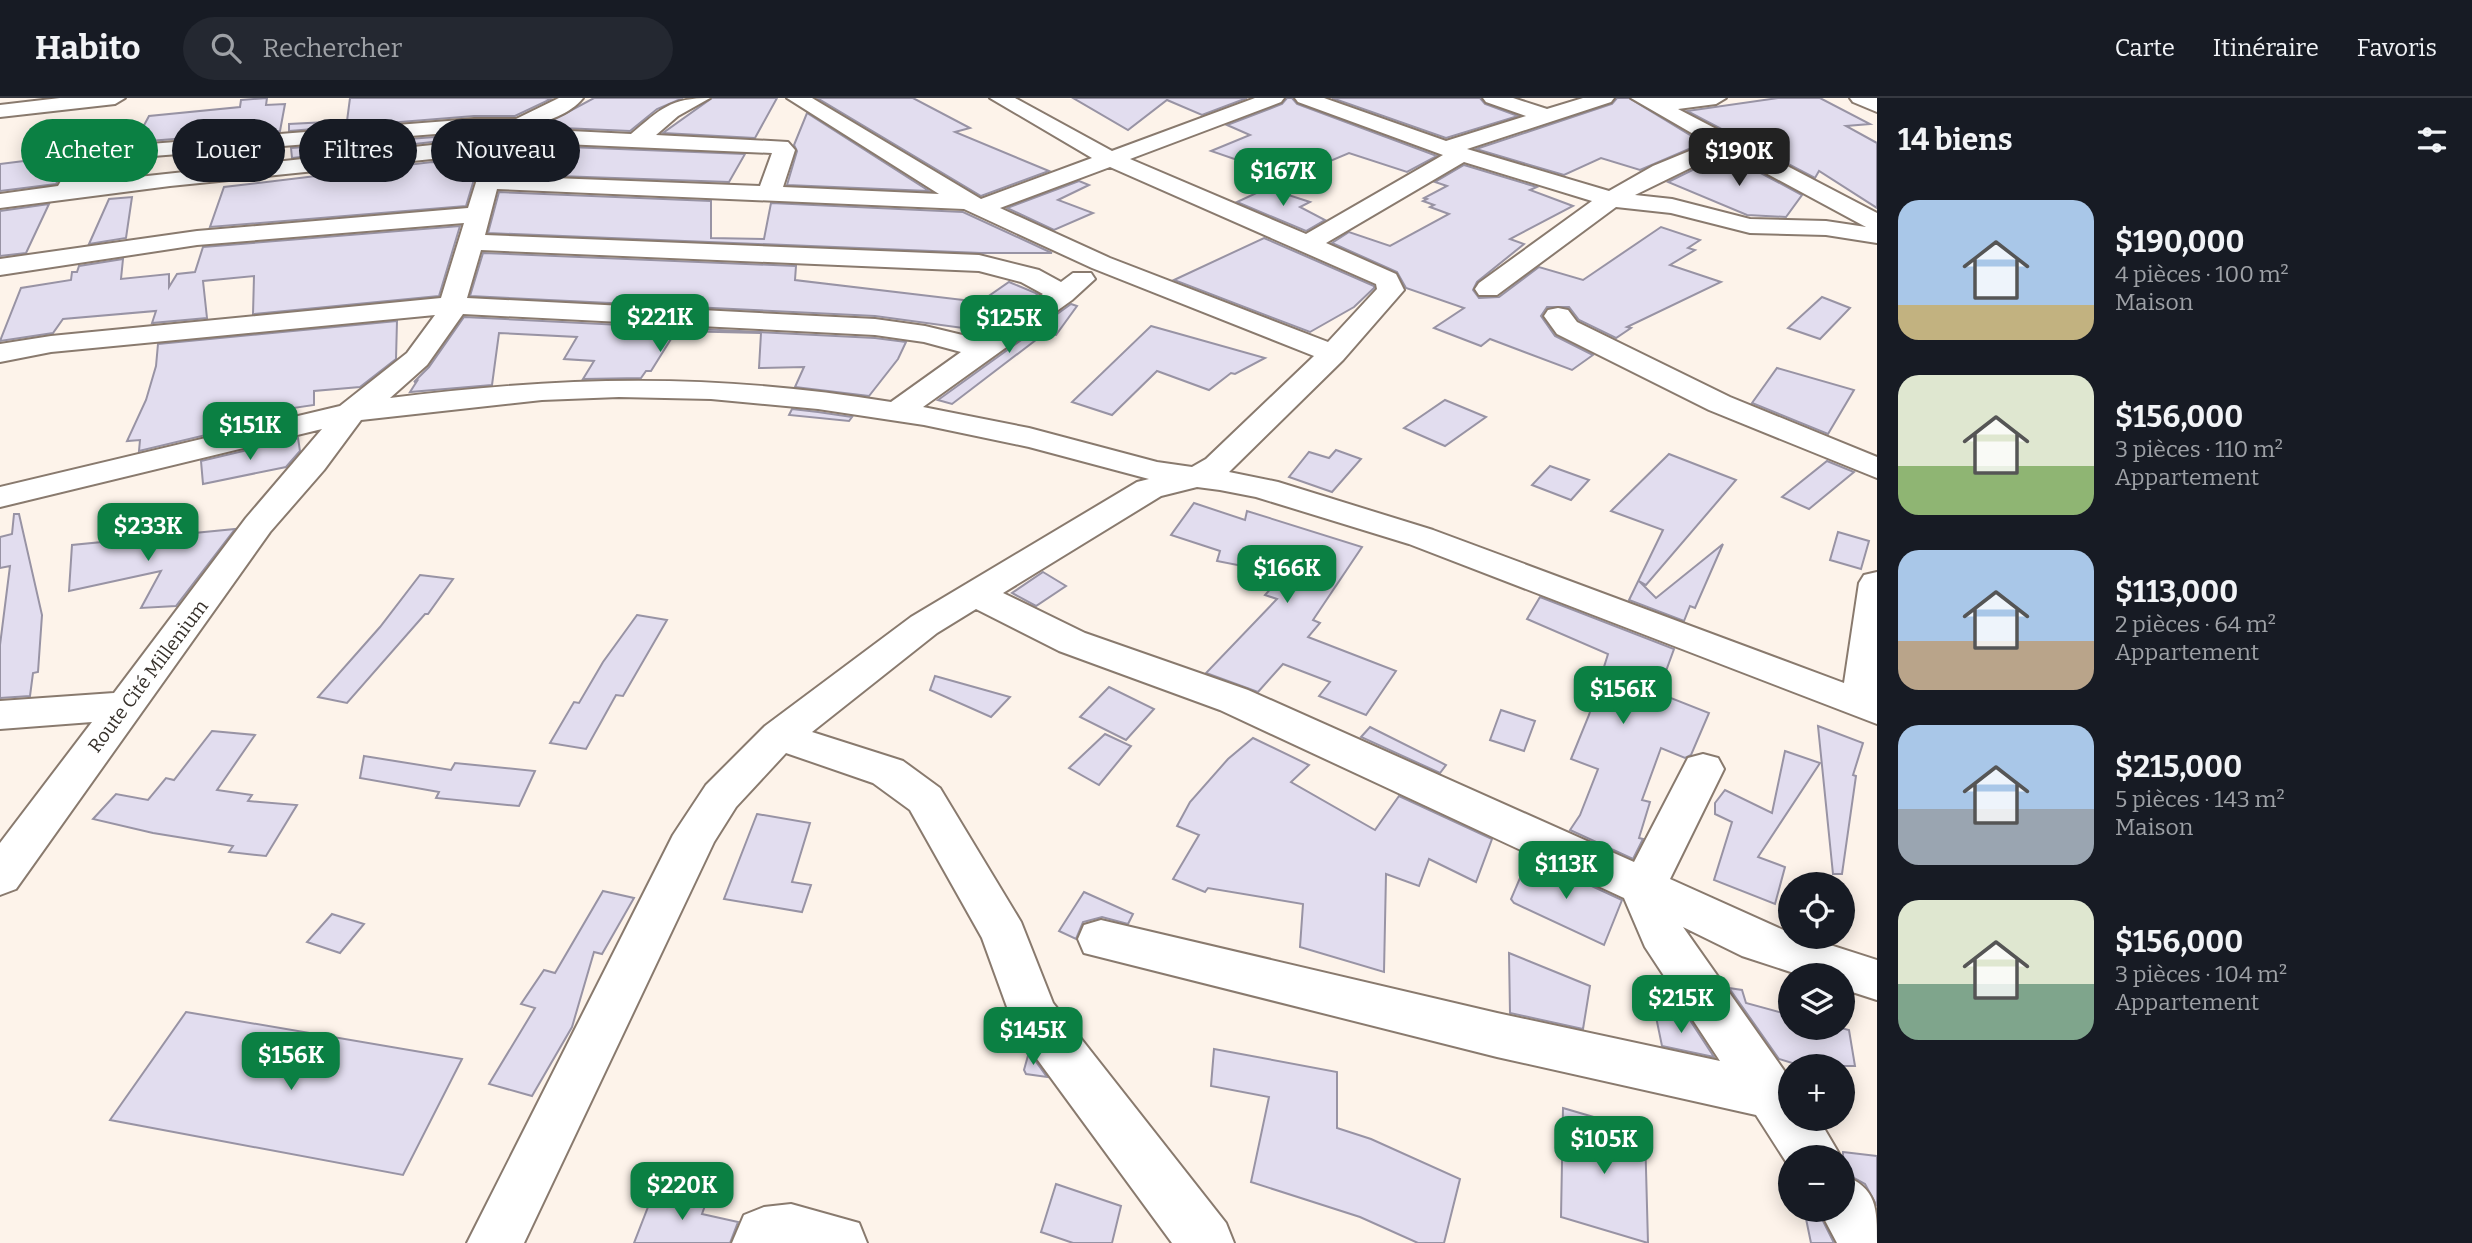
<!DOCTYPE html>
<html lang="fr">
<meta charset="utf-8">
<style>
:root{--surface:#171b24;--page:#242831;--text:#f1f3f6;--muted:#9ea1a6;--line:#363941;--accent:#0b8043}
body{margin:0;font-family:Bitter,serif;background:var(--page);color:var(--text);height:100vh;display:flex;flex-direction:column;font-size:26px;white-space:nowrap}
*{box-sizing:border-box;margin:0}
p{font-size:23px;color:var(--muted)}
.icon{flex:none;width:38px;height:38px;fill:none;stroke:currentColor;stroke-width:2;stroke-linecap:round;stroke-linejoin:round}
.map{position:relative;flex:1;overflow:hidden}
.sheet{display:flex;flex-direction:column;background:var(--surface);width:595px}
.sheet>*{flex:none}
.top-card{position:absolute;left:21px;top:21px;width:665px;height:63px;display:flex;gap:14px}
.tools{position:absolute;left:1778px;top:774px;display:grid;gap:14px}
.tools a{display:grid;place-items:center;width:77px;height:77px;border-radius:50%;background:var(--surface);box-shadow:0 4px 18px #0003;font-size:35px}
.price{position:absolute;translate:-50% -60px;padding:0 16px;border-radius:14px;background:var(--accent);color:#fff;font-size:23px;line-height:46px;filter:drop-shadow(0 2px 4px #0008)}
.price::after{content:'';position:absolute;left:50%;top:42px;width:21px;height:16px;margin-left:-10px;background:inherit;clip-path:polygon(0 0,100% 0,50% 100%)}
.price.selected{background:#222;color:#fff}
ul{padding:0;list-style:none}
li{display:flex;align-items:center;gap:21px;height:175px;padding:0 21px}
li span{display:grid;place-items:center;flex:none;width:196px;height:140px;border-radius:21px;color:#555}
li>.icon{margin-inline-start:auto}
span .icon{width:84px;height:84px;fill:#fffc;stroke-width:1}
li b{font-size:30px}
h2{display:flex;justify-content:space-between;align-items:center;height:84px;padding:0 21px;font-size:30px}
.tag{padding:0 24px;border-radius:32px;background:var(--surface);box-shadow:0 4px 18px #0003;font-size:24px;line-height:63px}
.tag.selected{background:var(--accent);color:#fff}
header{display:flex;align-items:center;gap:42px;box-sizing:border-box;height:98px;padding:0 35px;background:var(--surface);border-bottom:2px solid var(--line)}
header strong{font-size:33px}
nav{display:flex;gap:38px;margin-inline-start:auto;font-size:24px}
.search{width:490px;height:63px;background:var(--page);display:flex;align-items:center;gap:18px;box-sizing:border-box;padding:0 24px;border-radius:38px;color:var(--muted);font-size:26px}
main{display:flex;flex:1;min-height:0}
.map>svg:first-child{display:block}
</style>
<header>
<strong>Habito</strong>
<div class="search"><svg class="icon" aria-label="search" viewBox="0 0 24 24"><circle cx="10" cy="10" r="6"/><path d="M15 15l6 6"/></svg>Rechercher</div>
<nav><a>Carte</a><a>Itinéraire</a><a>Favoris</a></nav>
</header>
<main>
<div class="map">
<svg width="1877" height="1145" viewBox="0 0 1877 1145">
<rect width="100%" height="100%" fill="#fdf3ea"/>
<g fill="#e2ddef" stroke="#9893a4" stroke-width="2">
<path d="M 267,0 L 266,7 L 285,6 L 280,33 L 135,44 L 149,18 L 240,9 L 241,2 Z"/>
<path d="M 350,0 L 545,0 L 551,1 L 515,18 L 474,18 L 289,33 L 289,26 L 347,23 Z"/>
<path d="M 594,0 L 683,0 L 657,11 L 630,33 L 540,29 Z"/>
<path d="M 712,0 L 777,0 L 755,40 L 663,35 Z"/>
<path d="M 817,0 L 913,0 L 970,30 L 955,34 L 1049,73 L 981,98 Z"/>
<path d="M 1073,0 L 1247,0 L 1202,17 L 1167,2 L 1128,32 Z"/>
<path d="M 1287,0 L 1292,0 L 1297,6 L 1437,58 L 1407,74 L 1349,55 L 1290,80 L 1211,53 L 1250,37 L 1227,27 L 1282,6 Z"/>
<path d="M 1332,0 L 1480,0 L 1485,6 L 1518,18 L 1446,40 Z"/>
<path d="M 1617,0 L 1629,0 L 1703,45 L 1640,72 L 1601,60 L 1564,77 L 1476,51 L 1612,6 Z"/>
<path d="M 1778,0 L 1820,0 L 1870,26 L 1846,28 L 1877,45 L 1877,110 L 1819,73 L 1815,80 L 1687,13 Z"/>
<path d="M 807,15 L 929,93 L 787,87 L 797,53 L 794,47 Z"/>
<path d="M 474,36 L 497,36 L 489,46 L 432,44 L 292,60 L 291,50 Z"/>
<path d="M 518,47 L 745,56 L 729,84 L 504,76 L 509,58 Z"/>
<path d="M 1725,56 L 1802,97 L 1786,119 L 1747,117 L 1668,84 Z"/>
<path d="M 72,57 L 56,86 L 0,93 L 0,66 Z"/>
<path d="M 432,64 L 479,65 L 466,108 L 210,129 L 224,89 Z"/>
<path d="M 1464,67 L 1537,89 L 1530,92 L 1573,108 L 1510,141 L 1524,146 L 1477,184 L 1473,192 L 1479,200 L 1499,199 L 1539,169 L 1583,182 L 1661,129 L 1700,142 L 1688,150 L 1695,152 L 1670,167 L 1721,184 L 1627,229 L 1631,230 L 1616,240 L 1579,222 L 1569,209 L 1547,209 L 1541,218 L 1555,238 L 1593,257 L 1572,272 L 1490,241 L 1481,248 L 1434,230 L 1464,210 L 1406,190 L 1397,174 L 1332,145 L 1349,134 L 1390,148 L 1449,116 L 1430,109 L 1434,107 L 1423,103 L 1427,101 L 1424,100 L 1447,88 L 1435,84 Z"/>
<path d="M 1079,83 L 1089,87 L 1058,102 L 1093,115 L 1054,132 L 1007,110 Z"/>
<path d="M 1267,90 L 1310,104 L 1300,109 L 1325,122 L 1306,133 L 1237,104 Z"/>
<path d="M 499,94 L 711,103 L 711,140 L 764,141 L 771,105 L 963,114 L 1052,155 L 981,155 L 488,135 Z"/>
<path d="M 132,99 L 126,140 L 89,146 L 109,101 Z"/>
<path d="M 49,106 L 26,155 L 0,158 L 0,113 Z"/>
<path d="M 460,128 L 439,198 L 253,216 L 254,178 L 203,183 L 207,220 L 152,225 L 156,213 L 63,221 L 53,235 L 0,243 L 21,190 L 71,182 L 72,174 L 77,174 L 79,168 L 123,161 L 121,181 L 169,176 L 169,189 L 177,176 L 195,174 L 203,149 Z"/>
<path d="M 1264,140 L 1374,188 L 1374,190 L 1354,209 L 1310,234 L 1174,182 Z"/>
<path d="M 483,155 L 796,168 L 795,182 L 980,204 L 1009,184 L 1038,196 L 985,233 L 875,218 L 470,198 Z"/>
<path d="M 1822,199 L 1850,210 L 1820,241 L 1788,230 Z"/>
<path d="M 1071,206 L 1077,208 L 1056,237 L 1045,235 L 952,306 L 938,302 Z"/>
<path d="M 464,219 L 875,240 L 906,244 L 898,261 L 869,298 L 795,289 L 804,269 L 759,270 L 761,235 L 676,233 L 651,273 L 646,273 L 641,280 L 583,281 L 594,263 L 564,261 L 577,239 L 499,235 L 492,287 L 410,294 L 417,283 L 414,284 L 429,269 Z"/>
<path d="M 397,223 L 396,261 L 360,289 L 314,293 L 314,307 L 293,310 L 294,316 L 139,353 L 140,342 L 127,343 L 146,302 L 156,268 L 158,246 Z"/>
<path d="M 1151,228 L 1176,235 L 1265,260 L 1235,276 L 1231,275 L 1209,292 L 1157,273 L 1112,317 L 1072,304 Z"/>
<path d="M 1777,270 L 1854,292 L 1828,336 L 1752,305 Z"/>
<path d="M 1445,302 L 1486,319 L 1445,348 L 1404,330 Z"/>
<path d="M 792,311 L 818,314 L 852,319 L 849,323 L 789,317 Z"/>
<path d="M 298,340 L 300,353 L 286,369 L 203,386 L 201,363 Z"/>
<path d="M 1336,352 L 1361,361 L 1332,394 L 1289,379 L 1309,354 L 1329,360 Z"/>
<path d="M 1669,356 L 1736,382 L 1646,487 L 1639,483 L 1656,500 L 1723,446 L 1695,510 L 1690,508 L 1684,523 L 1629,502 L 1663,432 L 1611,413 Z"/>
<path d="M 1827,363 L 1854,374 L 1809,411 L 1782,399 Z"/>
<path d="M 1550,368 L 1589,382 L 1571,402 L 1532,387 Z"/>
<path d="M 1194,405 L 1245,422 L 1247,413 L 1362,449 L 1313,522 L 1320,525 L 1308,539 L 1396,573 L 1366,617 L 1319,598 L 1330,584 L 1283,566 L 1258,594 L 1206,575 L 1277,501 L 1265,497 L 1284,476 L 1217,463 L 1220,453 L 1171,437 Z"/>
<path d="M 14,416 L 19,416 L 42,517 L 38,574 L 33,575 L 30,598 L 0,600 L 0,547 L 10,468 L 0,470 L 0,439 L 12,436 Z"/>
<path d="M 235,431 L 176,508 L 141,510 L 161,473 L 69,493 L 72,447 Z"/>
<path d="M 1838,434 L 1869,443 L 1861,471 L 1830,462 Z"/>
<path d="M 1043,474 L 1066,488 L 1036,508 L 1012,495 Z"/>
<path d="M 420,477 L 453,481 L 428,516 L 425,516 L 347,605 L 318,599 L 380,529 Z"/>
<path d="M 1540,499 L 1674,551 L 1658,595 L 1709,615 L 1691,657 L 1685,660 L 1661,650 L 1642,702 L 1650,704 L 1639,740 L 1643,741 L 1633,761 L 1570,732 L 1580,717 L 1598,671 L 1571,661 L 1589,617 L 1608,556 L 1527,521 Z"/>
<path d="M 637,517 L 667,522 L 623,598 L 616,597 L 586,651 L 550,645 L 574,604 L 579,605 L 603,564 Z"/>
<path d="M 935,578 L 1010,599 L 991,619 L 930,592 Z"/>
<path d="M 1109,589 L 1154,611 L 1126,642 L 1080,619 Z"/>
<path d="M 1501,612 L 1535,623 L 1524,653 L 1490,642 Z"/>
<path d="M 1818,628 L 1863,645 L 1853,677 L 1856,678 L 1842,776 L 1833,776 Z"/>
<path d="M 1370,629 L 1446,667 L 1440,675 L 1361,639 Z"/>
<path d="M 212,633 L 255,637 L 217,692 L 252,697 L 248,703 L 297,707 L 266,758 L 229,754 L 233,748 L 153,735 L 93,721 L 116,696 L 148,702 L 166,680 L 174,682 Z"/>
<path d="M 1105,636 L 1131,648 L 1099,687 L 1069,670 Z"/>
<path d="M 1253,640 L 1309,667 L 1291,684 L 1375,732 L 1399,698 L 1492,741 L 1476,784 L 1429,761 L 1419,788 L 1386,776 L 1384,874 L 1300,849 L 1303,806 L 1208,790 L 1205,794 L 1173,781 L 1199,737 L 1177,728 L 1190,704 L 1228,661 Z"/>
<path d="M 1785,653 L 1820,665 L 1758,759 L 1785,769 L 1775,806 L 1714,782 L 1732,724 L 1715,716 L 1715,705 L 1725,692 L 1772,715 Z"/>
<path d="M 364,658 L 451,672 L 455,665 L 535,673 L 519,708 L 436,700 L 439,694 L 360,680 Z"/>
<path d="M 757,716 L 810,725 L 792,784 L 811,787 L 802,814 L 724,801 Z"/>
<path d="M 1529,759 L 1622,802 L 1604,847 L 1514,805 L 1511,801 Z"/>
<path d="M 603,793 L 634,800 L 602,856 L 594,854 L 572,929 L 532,998 L 489,986 L 535,910 L 521,906 L 544,872 L 555,875 Z"/>
<path d="M 1084,794 L 1133,816 L 1128,826 L 1102,819 L 1083,824 L 1076,841 L 1059,833 Z"/>
<path d="M 332,816 L 364,826 L 340,855 L 307,844 Z"/>
<path d="M 1509,855 L 1590,888 L 1583,931 L 1510,915 Z"/>
<path d="M 1729,890 L 1742,892 L 1746,905 L 1790,917 L 1790,929 L 1837,929 L 1849,932 L 1855,968 L 1802,968 L 1779,961 Z"/>
<path d="M 1684,913 L 1714,959 L 1662,948 L 1655,914 L 1679,923 Z"/>
<path d="M 186,914 L 462,961 L 403,1077 L 110,1022 Z"/>
<path d="M 1214,951 L 1337,974 L 1337,1030 L 1371,1041 L 1460,1081 L 1444,1145 L 1418,1145 L 1360,1119 L 1251,1084 L 1269,999 L 1211,988 Z"/>
<path d="M 1029,954 L 1047,979 L 1026,976 L 1024,972 Z"/>
<path d="M 1563,1010 L 1645,1034 L 1648,1145 L 1561,1119 Z"/>
<path d="M 1843,1054 L 1877,1058 L 1877,1108 L 1865,1086 L 1843,1074 Z"/>
<path d="M 1056,1086 L 1121,1108 L 1112,1145 L 1073,1145 L 1041,1134 Z"/>
<path d="M 655,1091 L 707,1102 L 702,1116 L 738,1124 L 730,1145 L 634,1145 Z"/>
<path d="M 1804,1111 L 1817,1111 L 1834,1145 L 1811,1145 Z"/>
</g>
<g fill="none" stroke-linecap="round" stroke-linejoin="round">
<g stroke="#897a6e" stroke-width="4">
<g id="minor">
<path d="M 60,0 L 125,0 L 115,6 L 0,19 L 0,7 Z"/>
<path d="M 559,0 L 583,0 C 570,17 547,21 530,31 L 631,36 C 661,11 670,0 710,0 L 678,18 L 656,37 L 788,44 L 795,52 L 783,89 L 939,96 L 787,0 L 812,0 L 981,101 L 1092,60 L 990,0 L 1015,0 L 1112,53 L 1255,0 L 1284,0 L 1281,4 L 1130,61 L 1306,136 L 1443,57 L 1298,4 L 1295,0 L 1324,0 L 1446,43 L 1526,18 L 1486,4 L 1483,0 L 1513,0 L 1547,11 L 1583,0 L 1614,0 L 1611,4 L 1467,51 L 1609,93 L 1653,68 L 1709,45 L 1631,0 L 1726,0 L 1716,6 L 1678,11 L 1877,115 L 1877,145 L 1826,137 L 1750,135 L 1671,115 L 1616,109 L 1497,197 L 1479,197 L 1475,191 L 1479,185 L 1592,103 L 1464,64 L 1326,145 L 1396,176 L 1404,192 L 1343,262 L 1229,374 L 1278,384 L 1433,432 L 1844,585 L 1859,485 L 1864,477 L 1877,474 L 1877,626 L 1409,446 L 1256,399 L 1220,392 L 1197,389 L 1161,398 L 1003,495 L 1085,535 L 1248,592 L 1634,764 L 1688,660 L 1703,656 L 1718,660 L 1724,671 L 1670,781 L 1790,835 L 1790,838 L 1802,838 L 1877,862 L 1877,902 L 1843,891 L 1843,877 L 1800,877 L 1742,858 L 1683,829 L 1790,981 L 1790,1020 L 1818,1020 L 1841,1059 L 1790,1059 L 1790,1070 L 1756,1017 L 1497,959 L 1084,855 L 1078,841 L 1084,827 L 1101,822 L 1497,915 L 1720,963 L 1645,849 L 1624,800 L 1220,612 L 1059,553 L 976,511 L 937,535 L 812,634 L 903,663 L 940,690 L 1021,824 L 1053,905 L 1226,1125 L 1234,1145 L 1172,1145 L 1015,931 L 982,840 L 910,712 L 873,685 L 786,655 L 736,709 L 714,744 L 524,1145 L 467,1145 L 673,737 L 706,687 L 765,628 L 911,519 L 1137,384 L 1149,381 L 1029,349 L 924,327 L 818,311 L 711,301 L 619,299 L 542,302 L 361,322 L 324,372 L 270,434 L 16,791 L 0,797 L 0,745 L 92,624 L 0,631 L 0,603 L 114,595 L 246,420 L 322,331 L 0,409 L 0,389 L 340,308 L 407,255 L 435,217 L 51,254 L 0,264 L 0,246 L 51,238 L 441,200 L 464,125 L 197,147 L 0,177 L 0,161 L 197,133 L 468,110 L 483,62 L 432,61 L 170,88 L 0,110 L 0,96 L 58,88 L 61,83 L 124,48 L 474,21 L 516,21 ZM 474,33 L 503,33 L 490,49 L 432,47 L 92,84 L 130,61 L 153,58 ZM 517,44 L 772,55 L 760,88 L 501,78 L 507,57 ZM 1725,53 L 1866,129 L 1826,123 L 1750,121 L 1672,101 L 1635,97 ZM 1110,69 L 1360,179 L 1376,186 L 1377,191 L 1328,244 L 1110,160 L 1000,110 ZM 497,91 L 964,111 L 1092,170 L 1314,258 L 1206,361 L 1192,369 L 1157,364 L 1029,330 L 923,309 L 1072,202 L 1095,181 L 1091,175 L 1073,175 L 1061,184 L 1039,172 L 979,157 L 485,137 ZM 481,152 L 979,173 L 1021,184 L 1043,196 L 979,241 L 925,228 L 875,221 L 467,200 ZM 463,216 L 875,237 L 924,244 L 961,254 L 891,304 C 716,275 565,278 390,300 L 427,267 Z"/>
<path d="M 1850,0 L 1877,0 L 1877,14 L 1853,4 Z"/>
<path d="M 1558,210 L 1568,212 L 1577,224 L 1730,299 L 1877,359 L 1877,380 L 1709,312 L 1557,236 L 1544,218 L 1548,212 Z"/>
<path d="M 1843,1077 C 1877,1090 1877,1110 1877,1145 L 1837,1145 L 1819,1111 L 1843,1111 Z"/>
<path d="M 791,1106 L 859,1125 L 867,1145 L 732,1145 L 744,1117 L 764,1109 Z"/>
</g>
</g>
<use href="#minor" fill="#fff" fill-rule="evenodd"/>
</g>
<g text-anchor="middle" dominant-baseline="central" stroke-width="7" stroke-linejoin="round" paint-order="stroke">
<g font-size="19" fill="#36302a" stroke="#fff">
<text transform="translate(148 578) rotate(-53)">Route Cité Millenium</text>
</g>
</g>
</svg>
<div class="tools">
<a><svg class="icon" aria-label="locate" viewBox="0 0 24 24"><circle cx="12" cy="12" r="6"/><path d="M12 2v4M12 18v4M2 12h4M18 12h4"/></svg></a>
<a><svg class="icon" aria-label="layers" viewBox="0 0 24 24"><path d="M12 4l9 5-9 5-9-5zM3 14l9 5 9-5"/></svg></a>
<a>+</a>
<a>−</a>
</div>
<b class="price selected" style="left:1739px;top:90px">$190K</b>
<b class="price" style="left:1283px;top:110px">$167K</b>
<b class="price" style="left:660px;top:256px">$221K</b>
<b class="price" style="left:1009px;top:257px">$125K</b>
<b class="price" style="left:250px;top:364px">$151K</b>
<b class="price" style="left:148px;top:465px">$233K</b>
<b class="price" style="left:1287px;top:507px">$166K</b>
<b class="price" style="left:1623px;top:628px">$156K</b>
<b class="price" style="left:1566px;top:803px">$113K</b>
<b class="price" style="left:1681px;top:937px">$215K</b>
<b class="price" style="left:1033px;top:969px">$145K</b>
<b class="price" style="left:291px;top:994px">$156K</b>
<b class="price" style="left:1604px;top:1078px">$105K</b>
<b class="price" style="left:682px;top:1124px">$220K</b>
<div class="top-card">
<a class="tag selected">Acheter</a>
<a class="tag">Louer</a>
<a class="tag">Filtres</a>
<a class="tag">Nouveau</a>
</div>
</div>
<section class="sheet">
<h2>14 biens<svg class="icon" aria-label="filters" viewBox="0 0 24 24"><path d="M4 7h16M4 17h16"/><circle cx="9" cy="7" r="2"/><circle cx="15" cy="17" r="2"/></svg></h2>
<ul>
<li><span style="background:linear-gradient(#a9c7e8 75%,#c2b280 0)"><svg class="icon" aria-label="home" viewBox="0 0 24 24"><path d="M3 11l9-7 9 7M6 9v11h12V9"/></svg></span><div><b>$190,000</b><p>4 pièces · 100 m²</p><p>Maison</p></div></li>
<li><span style="background:linear-gradient(#dfe7d0 65%,#8fb573 0)"><svg class="icon" aria-label="home" viewBox="0 0 24 24"><path d="M3 11l9-7 9 7M6 9v11h12V9"/></svg></span><div><b>$156,000</b><p>3 pièces · 110 m²</p><p>Appartement</p></div></li>
<li><span style="background:linear-gradient(#a9c7e8 65%,#b9a48a 0)"><svg class="icon" aria-label="home" viewBox="0 0 24 24"><path d="M3 11l9-7 9 7M6 9v11h12V9"/></svg></span><div><b>$113,000</b><p>2 pièces · 64 m²</p><p>Appartement</p></div></li>
<li><span style="background:linear-gradient(#a9c7e8 60%,#9aa5b1 0)"><svg class="icon" aria-label="home" viewBox="0 0 24 24"><path d="M3 11l9-7 9 7M6 9v11h12V9"/></svg></span><div><b>$215,000</b><p>5 pièces · 143 m²</p><p>Maison</p></div></li>
<li><span style="background:linear-gradient(#dfe7d0 60%,#7fa58c 0)"><svg class="icon" aria-label="home" viewBox="0 0 24 24"><path d="M3 11l9-7 9 7M6 9v11h12V9"/></svg></span><div><b>$156,000</b><p>3 pièces · 104 m²</p><p>Appartement</p></div></li>
</ul>
</section>
</main>
